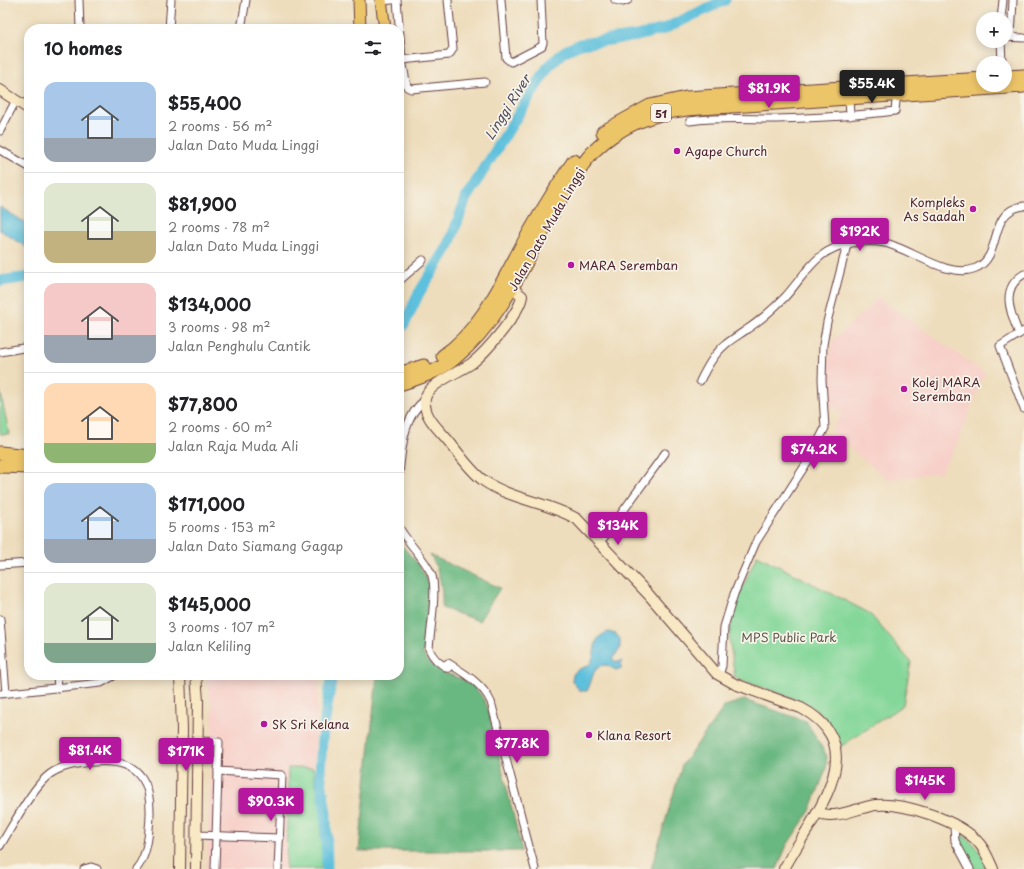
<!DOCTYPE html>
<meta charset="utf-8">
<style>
:root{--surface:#fff;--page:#f6f6f6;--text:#202124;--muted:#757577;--line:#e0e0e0;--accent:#b5179e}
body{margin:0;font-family:"Playpen Sans",sans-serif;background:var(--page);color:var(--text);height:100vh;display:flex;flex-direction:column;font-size:15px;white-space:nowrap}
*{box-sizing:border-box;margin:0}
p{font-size:13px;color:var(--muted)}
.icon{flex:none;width:22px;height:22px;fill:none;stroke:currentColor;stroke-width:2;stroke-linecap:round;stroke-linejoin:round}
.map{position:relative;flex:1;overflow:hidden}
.sheet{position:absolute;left:24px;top:24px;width:380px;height:656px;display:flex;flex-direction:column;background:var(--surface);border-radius:16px;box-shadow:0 2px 10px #0003}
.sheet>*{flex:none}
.tools{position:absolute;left:976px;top:12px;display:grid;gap:8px}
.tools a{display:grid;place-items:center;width:36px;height:36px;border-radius:50%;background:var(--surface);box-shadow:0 2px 10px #0003;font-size:20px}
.price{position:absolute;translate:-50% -34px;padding:0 9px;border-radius:4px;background:var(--accent);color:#fff;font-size:13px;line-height:26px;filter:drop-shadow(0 1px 2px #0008)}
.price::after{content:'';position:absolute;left:50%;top:24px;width:12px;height:9px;margin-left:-6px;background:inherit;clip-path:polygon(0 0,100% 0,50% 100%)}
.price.current{background:#222;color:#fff}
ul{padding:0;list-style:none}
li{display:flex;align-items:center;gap:12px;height:100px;padding:0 20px}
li+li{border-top:1px solid var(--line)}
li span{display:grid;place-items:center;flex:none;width:112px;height:80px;border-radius:12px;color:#555}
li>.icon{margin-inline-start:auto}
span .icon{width:48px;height:48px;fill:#fffc;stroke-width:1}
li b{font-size:17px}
h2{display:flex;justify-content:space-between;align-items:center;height:48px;padding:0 20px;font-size:17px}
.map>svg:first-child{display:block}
</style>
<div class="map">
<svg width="1024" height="869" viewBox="0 0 1024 869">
<rect width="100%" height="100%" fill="#f7f3e8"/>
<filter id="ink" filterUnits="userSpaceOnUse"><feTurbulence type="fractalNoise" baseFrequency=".025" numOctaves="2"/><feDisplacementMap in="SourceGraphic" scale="8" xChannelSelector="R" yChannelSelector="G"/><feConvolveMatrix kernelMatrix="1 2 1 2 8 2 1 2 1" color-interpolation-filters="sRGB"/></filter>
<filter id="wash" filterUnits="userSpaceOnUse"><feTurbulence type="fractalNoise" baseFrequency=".012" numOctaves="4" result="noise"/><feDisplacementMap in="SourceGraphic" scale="16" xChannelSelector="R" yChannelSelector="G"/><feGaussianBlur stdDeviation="0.9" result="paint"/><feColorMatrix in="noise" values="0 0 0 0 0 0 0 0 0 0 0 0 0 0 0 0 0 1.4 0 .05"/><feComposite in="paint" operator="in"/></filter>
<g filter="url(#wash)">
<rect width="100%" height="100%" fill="#eeddbc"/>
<g fill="#f7d0c9">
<path d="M 878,298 L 985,373 L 956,446 L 941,472 L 889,480 L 830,432 L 842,413 L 829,405 L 828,370 L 832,341 Z"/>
<path d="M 205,675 L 320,675 L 313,768 L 288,768 L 286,869 L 206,869 L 212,739 L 212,707 Z"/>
</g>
<g fill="#84d799" stroke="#677b62">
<path d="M 0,390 L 9,434 L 0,434 Z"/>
<path d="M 757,555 L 869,613 L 911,662 L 903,705 L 840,747 C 836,733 826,718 814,709 C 798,697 755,686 735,678 L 729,637 L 734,608 Z"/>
<path d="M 288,768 L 313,768 L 322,813 L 321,835 L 323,861 L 321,869 L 286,869 Z"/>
<path d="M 960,834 C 976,843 982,853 989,869 L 973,869 L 973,865 L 958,837 Z"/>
</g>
<g fill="#6bb881" stroke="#5a6c56">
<path d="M 399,542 C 411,557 427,570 429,590 L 423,655 C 445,685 469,667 487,706 L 522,851 L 359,851 L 377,675 L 399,675 Z"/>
<path d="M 430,555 L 500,588 L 479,621 L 442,608 C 443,588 440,572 430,555 Z"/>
<path d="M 744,700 L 806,721 L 827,756 L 826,769 L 810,811 L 787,845 L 777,869 L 651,869 L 682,765 L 725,706 Z"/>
</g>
<g fill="#5dc0dc" stroke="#547084">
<path d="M 0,207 L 29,225 L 29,249 L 0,230 Z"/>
<path d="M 608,632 L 616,634 L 620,639 L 620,649 L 612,659 L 617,662 L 622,661 L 621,668 L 616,670 L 607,665 C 591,665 593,681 587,691 L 580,691 L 572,681 C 572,668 582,670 590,664 C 598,652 590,638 608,632 Z"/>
</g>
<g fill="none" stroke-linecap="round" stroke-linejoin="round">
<g stroke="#5dc0dc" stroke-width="11">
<path d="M 0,281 L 29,277"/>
<path d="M 399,330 L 405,323 L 419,293 L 449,245 L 466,198 L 548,67 L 565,51 L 580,44 L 637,36 L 664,29 L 725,0"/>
<path d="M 327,869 L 326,814 L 320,772 L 322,739 L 332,675"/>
</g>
</g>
</g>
<g filter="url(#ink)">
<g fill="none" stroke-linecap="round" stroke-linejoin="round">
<g stroke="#633c41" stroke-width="9">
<g id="street">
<path d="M 79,0 L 80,29"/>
<path d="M 397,0 L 402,60 L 407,87 L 411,89 L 485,82"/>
<path d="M 501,0 L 506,58 L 511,62 L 542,46 L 543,43 L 541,0"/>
<path d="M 615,0 L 623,2 L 628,0"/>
<path d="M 381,1 L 392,0"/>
<path d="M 1001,19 L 1003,0"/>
<path d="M 169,29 L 171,0"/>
<path d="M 241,29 L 246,0"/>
<path d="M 1005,37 L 1024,38"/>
<path d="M 1011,37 L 1013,0"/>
<path d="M 1001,41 L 1002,63"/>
<path d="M 402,60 L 449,55 L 453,49 L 448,0"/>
<path d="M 849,98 L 850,116"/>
<path d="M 690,121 C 719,117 747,119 776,119 C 816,118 856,116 895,111 L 897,92"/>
<path d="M 0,131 L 15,102"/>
<path d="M 0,150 L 29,167"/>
<path d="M 399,281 L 423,260"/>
<path d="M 1024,331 L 1000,346 L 1024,409"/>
<path d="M 1019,334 C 1011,314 999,289 1024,274"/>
<path d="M 0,352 L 29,347"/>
<path d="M 700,381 C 707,367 714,354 726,344 C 732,339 739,335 746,330 C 760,321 773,309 785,297 C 797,284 807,267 821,256 C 837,243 865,239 885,243 C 911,249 949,280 976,268 C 1004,256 986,211 1024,206"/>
<path d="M 399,474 C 402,449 403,416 425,400"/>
<path d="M 399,527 C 408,544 423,556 431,573 C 438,588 430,631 429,649 C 433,658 439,664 448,668"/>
<path d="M 600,543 L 665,453"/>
<path d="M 0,565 L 29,563"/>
<path d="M 0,619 L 6,693"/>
<path d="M 447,668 L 445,665 L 448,663 C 464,673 483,684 491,702 L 535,869"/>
<path d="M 57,675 L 58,689"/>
<path d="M 719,675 L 722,666 L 724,627 L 734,594 L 756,542 L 808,461 L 825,428 L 822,380 L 823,345 L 827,322 L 847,245"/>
<path d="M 0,694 L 101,683 L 115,675"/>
<path d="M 197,741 L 219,742 L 215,869"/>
<path d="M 218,771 L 282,775 L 278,869"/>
<path d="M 954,826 L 955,841 L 970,869"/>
<path d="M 197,835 L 280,838"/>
<path d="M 0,846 C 12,827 33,786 50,774 C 63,765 79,763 94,762 C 143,758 154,785 149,829 C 148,842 145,859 136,869"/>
<path d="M 84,869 L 91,867 L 97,869"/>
</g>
</g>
<g stroke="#633c41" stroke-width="12">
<g id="secondary">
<path d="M 0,90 L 29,109"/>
<path d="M 507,284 L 522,296 C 520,313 486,352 472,363 C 460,372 427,384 425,399 C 423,415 436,427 446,438 C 458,452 469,470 484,481 C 512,500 548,502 577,519 L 649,595 L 717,674 L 735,684 L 801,708 C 877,748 809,820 784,869"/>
<path d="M 817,812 C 835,821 858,807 876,805 C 905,802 959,821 978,842 C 985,849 989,860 993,869"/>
<path d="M 180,869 L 182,729 L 180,675"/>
<path d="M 196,869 L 198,701 L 196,675"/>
</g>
</g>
<g stroke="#633c41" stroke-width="13">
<g id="primary">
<path d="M 359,0 L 360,29"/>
<path d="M 381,0 L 385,29"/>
</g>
</g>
<g stroke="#633c41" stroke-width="15">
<g id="highway">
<path d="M 1005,77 L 1024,76"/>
<path d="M 603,132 L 650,106 L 686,98 L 983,79"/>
<path d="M 443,356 C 482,329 502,282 524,242 C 540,214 556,187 574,161"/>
<path d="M 399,374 L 424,366"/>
<path d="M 399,384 C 419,378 440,371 456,357 C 506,316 528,252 561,198 C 571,182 581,164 594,151 C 619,126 653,113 687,109 L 1024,86"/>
<path d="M 0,453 L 29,456"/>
<path d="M 0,466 L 29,467"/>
</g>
</g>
<use href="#street" stroke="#fff" stroke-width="7"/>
<use href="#secondary" stroke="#f8e8c3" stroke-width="10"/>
<use href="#primary" stroke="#edc569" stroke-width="11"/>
<use href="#highway" stroke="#edc569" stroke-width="13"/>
</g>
</g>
<g fill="#b5179e" stroke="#f7f3e8" stroke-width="1.5">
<circle cx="677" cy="151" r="4"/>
<circle cx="973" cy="209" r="4"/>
<circle cx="571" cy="265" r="4"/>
<circle cx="904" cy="389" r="4"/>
<circle cx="264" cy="724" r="4"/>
<circle cx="589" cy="735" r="4"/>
</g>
<g text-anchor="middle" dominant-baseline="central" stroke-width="3.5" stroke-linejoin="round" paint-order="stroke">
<rect fill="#f7f3e8" stroke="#7e5f64" stroke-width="1" x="651" y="104" width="20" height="18" rx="3"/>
<g font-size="11" font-weight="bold" fill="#4a1f2b">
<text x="661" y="113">51</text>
</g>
<g font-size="12" fill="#4a1f2b" stroke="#f7f3e8" text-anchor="start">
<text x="685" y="151">Agape Church</text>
<text x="965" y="202" text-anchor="end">Kompleks<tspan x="965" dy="14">As Saadah</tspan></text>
<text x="579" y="265">MARA Seremban</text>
<text x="912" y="382">Kolej MARA<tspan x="912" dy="14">Seremban</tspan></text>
<text x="272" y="724">SK Sri Kelana</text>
<text x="597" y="735">Klana Resort</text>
</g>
<g font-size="12" fill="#4a1f2b" stroke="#f7f3e8">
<text transform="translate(546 229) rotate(-60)">Jalan Dato Muda Linggi</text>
</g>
<g font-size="12" fill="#5b564c" stroke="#f7f3e8">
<text x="789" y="637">MPS Public Park</text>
</g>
<g font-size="13" font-style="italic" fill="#504f60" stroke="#f7f3e8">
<text transform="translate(507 107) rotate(-58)">Linggi River</text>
</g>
</g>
</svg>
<div class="tools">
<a>+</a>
<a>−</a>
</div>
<b class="price current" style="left:872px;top:104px">$55.4K</b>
<b class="price" style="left:769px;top:109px">$81.9K</b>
<b class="price" style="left:860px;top:252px">$192K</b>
<b class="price" style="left:814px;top:470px">$74.2K</b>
<b class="price" style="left:618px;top:546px">$134K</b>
<b class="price" style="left:517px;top:764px">$77.8K</b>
<b class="price" style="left:90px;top:771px">$81.4K</b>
<b class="price" style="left:186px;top:772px">$171K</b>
<b class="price" style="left:925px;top:801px">$145K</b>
<b class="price" style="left:271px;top:822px">$90.3K</b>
<section class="sheet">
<h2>10 homes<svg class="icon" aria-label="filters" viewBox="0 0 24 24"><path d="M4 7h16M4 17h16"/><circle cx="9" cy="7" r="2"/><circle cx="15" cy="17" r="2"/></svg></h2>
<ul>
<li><span style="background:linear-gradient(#a9c7e8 70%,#9aa5b1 0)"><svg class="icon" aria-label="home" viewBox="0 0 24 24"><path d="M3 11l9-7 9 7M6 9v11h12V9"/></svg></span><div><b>$55,400</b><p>2 rooms · 56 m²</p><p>Jalan Dato Muda Linggi</p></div></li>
<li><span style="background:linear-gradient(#dfe7d0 60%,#c2b280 0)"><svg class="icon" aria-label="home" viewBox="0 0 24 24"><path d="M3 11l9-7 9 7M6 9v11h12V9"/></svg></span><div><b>$81,900</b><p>2 rooms · 78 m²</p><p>Jalan Dato Muda Linggi</p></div></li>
<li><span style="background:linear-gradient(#f6c9c9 65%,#9aa5b1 0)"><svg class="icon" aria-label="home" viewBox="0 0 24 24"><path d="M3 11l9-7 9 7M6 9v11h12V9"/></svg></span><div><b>$134,000</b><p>3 rooms · 98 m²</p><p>Jalan Penghulu Cantik</p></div></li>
<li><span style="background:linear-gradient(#ffd9b3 75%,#8fb573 0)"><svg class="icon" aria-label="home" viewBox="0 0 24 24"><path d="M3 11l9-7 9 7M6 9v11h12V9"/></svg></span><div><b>$77,800</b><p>2 rooms · 60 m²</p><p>Jalan Raja Muda Ali</p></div></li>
<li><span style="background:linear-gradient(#a9c7e8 70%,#9aa5b1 0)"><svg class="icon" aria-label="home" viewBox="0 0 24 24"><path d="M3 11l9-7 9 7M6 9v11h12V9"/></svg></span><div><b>$171,000</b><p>5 rooms · 153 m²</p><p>Jalan Dato Siamang Gagap</p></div></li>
<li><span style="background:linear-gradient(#dfe7d0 75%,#7fa58c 0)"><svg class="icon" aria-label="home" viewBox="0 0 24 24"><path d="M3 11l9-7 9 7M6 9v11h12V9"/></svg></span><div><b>$145,000</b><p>3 rooms · 107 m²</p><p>Jalan Keliling</p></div></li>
</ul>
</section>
</div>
